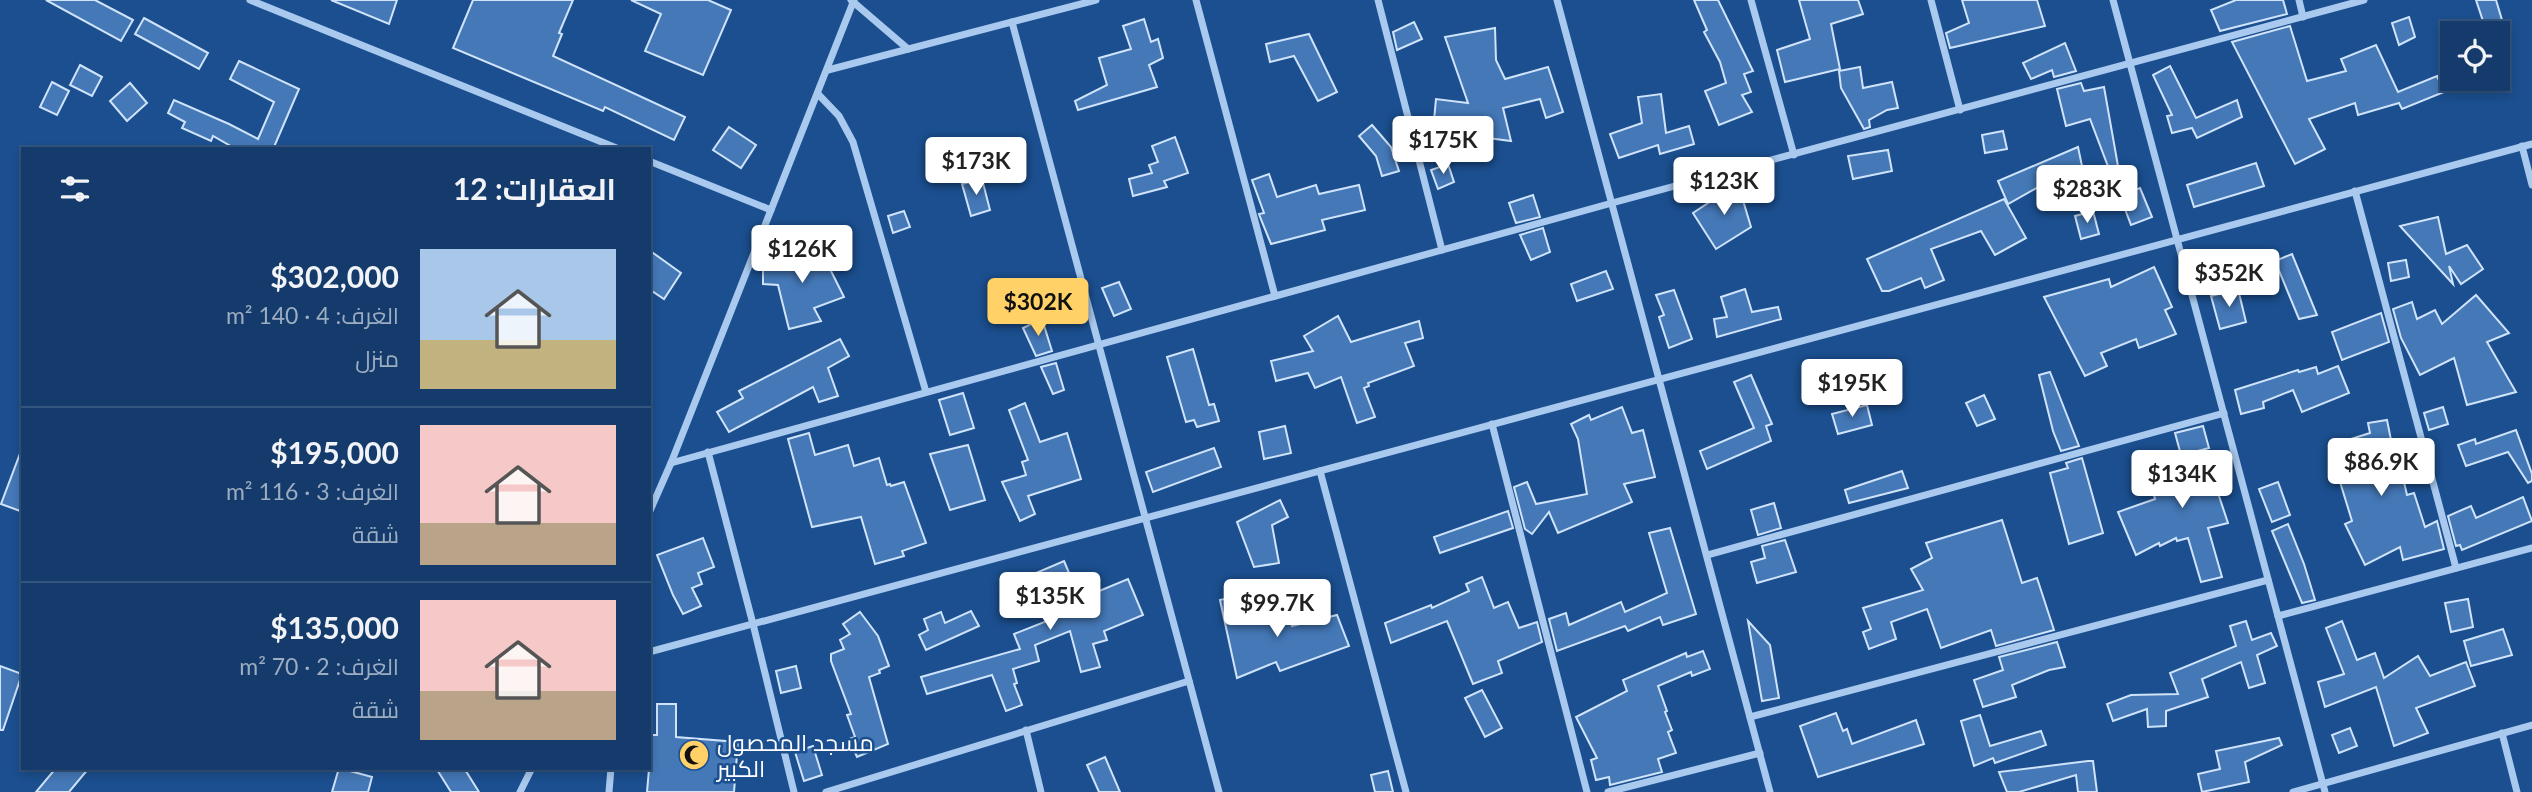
<!DOCTYPE html>
<html lang="ar">
<meta charset="utf-8">
<style>
:root{--surface:#143b6b;--page:#214673;--text:#f1f3f6;--muted:#9dadc1;--line:#33557e;--accent:#ffd166}
body{margin:0;font-family:Lato,Cairo,sans-serif;background:var(--page);color:var(--text);direction:rtl;height:100vh;display:flex;flex-direction:column;font-size:26px;white-space:nowrap}
*{box-sizing:border-box;margin:0}
p{font-size:23px;color:var(--muted)}
.icon{flex:none;width:38px;height:38px;fill:none;stroke:currentColor;stroke-width:2;stroke-linecap:round;stroke-linejoin:round}
.map{position:relative;flex:1;overflow:hidden;direction:ltr}
.side{position:absolute;left:21px;top:147px;width:630px;height:623px;display:flex;flex-direction:column;background:var(--surface);border-radius:0px;box-shadow:0 4px 10px #0003,0 0 0 2px var(--line);direction:rtl}
.side>*{flex:none}
.buttons{position:absolute;left:2440px;top:21px;display:grid;gap:14px}
.buttons a{display:grid;place-items:center;width:70px;height:70px;border-radius:0px;background:var(--surface);box-shadow:0 4px 10px #0003,0 0 0 2px var(--line);font-size:35px}
.price{position:absolute;translate:-50% -60px;padding:0 16px;border-radius:7px;background:#fff;color:#222;font-size:23px;line-height:46px;filter:drop-shadow(0 2px 4px #0008)}
.price::after{content:'';position:absolute;left:50%;top:42px;width:21px;height:16px;margin-left:-10px;background:inherit;clip-path:polygon(0 0,100% 0,50% 100%)}
.price.on{background:var(--accent);color:#111}
ul{padding:0;list-style:none}
li{display:flex;align-items:center;gap:21px;height:175px;padding:0 35px}
li+li{border-top:2px solid var(--line)}
li span{display:grid;place-items:center;flex:none;width:196px;height:140px;border-radius:0px;color:#555}
li>.icon{margin-inline-start:auto}
span .icon{width:84px;height:84px;fill:#fffc;stroke-width:1}
li b{font-size:30px}
h2{display:flex;justify-content:space-between;align-items:center;height:84px;padding:0 35px;font-size:30px}
.map>svg:first-child{display:block}
</style>
<div class="map">
<svg width="2532" height="792" viewBox="0 0 2532 792">
<rect width="100%" height="100%" fill="#1b4f8f"/>
<g fill="#4478b7" stroke="#cfe3fa" stroke-width="2">
<path d="M 46,0 L 95,0 L 133,20 L 121,41 Z"/>
<path d="M 331,0 L 397,0 L 389,24 Z"/>
<path d="M 473,0 L 573,0 L 559,33 L 562,34 L 553,56 L 685,117 L 674,140 L 605,107 L 603,111 L 453,48 Z"/>
<path d="M 631,0 L 708,0 L 731,10 L 703,75 L 645,51 L 661,14 Z"/>
<path d="M 1694,0 L 1718,0 L 1753,71 L 1744,74 L 1751,92 L 1742,95 L 1752,112 L 1719,125 L 1705,91 L 1726,83 L 1720,62 L 1704,32 L 1707,30 Z"/>
<path d="M 1799,0 L 1858,0 L 1863,14 L 1831,24 L 1840,69 L 1785,82 L 1777,50 L 1810,39 Z"/>
<path d="M 1962,0 L 2037,0 L 2045,26 L 1950,48 L 1946,33 L 1969,23 Z"/>
<path d="M 2236,0 L 2283,0 L 2287,14 L 2220,31 L 2211,10 Z"/>
<path d="M 2476,0 L 2496,0 L 2505,30 L 2487,33 Z"/>
<path d="M 2409,17 L 2415,37 L 2399,45 L 2392,23 Z"/>
<path d="M 144,18 L 208,53 L 199,69 L 135,34 Z"/>
<path d="M 1144,19 L 1151,42 L 1158,39 L 1163,58 L 1149,65 L 1157,87 L 1078,110 L 1075,101 L 1107,85 L 1099,58 L 1131,49 L 1123,26 Z"/>
<path d="M 1414,22 L 1422,39 L 1397,50 L 1393,32 Z"/>
<path d="M 2290,26 L 2307,81 L 2346,71 L 2341,59 L 2376,45 L 2398,92 L 2437,76 L 2444,92 L 2402,109 L 2399,103 L 2358,115 L 2355,103 L 2309,119 L 2325,149 L 2295,164 L 2232,42 Z"/>
<path d="M 1495,28 L 1496,60 L 1505,79 L 1548,67 L 1563,112 L 1546,118 L 1540,99 L 1503,108 L 1511,141 L 1433,131 L 1436,99 L 1468,103 L 1445,37 Z"/>
<path d="M 1309,34 L 1337,92 L 1318,101 L 1294,56 L 1270,62 L 1266,44 Z"/>
<path d="M 2065,43 L 2076,71 L 2054,77 L 2052,70 L 2031,79 L 2023,63 Z"/>
<path d="M 239,61 L 299,89 L 274,147 L 277,149 L 236,149 L 213,136 L 211,141 L 182,128 L 185,122 L 168,113 L 174,100 L 229,124 L 258,139 L 274,102 L 230,79 Z"/>
<path d="M 80,65 L 102,77 L 92,96 L 70,85 Z"/>
<path d="M 2170,66 L 2196,118 L 2237,100 L 2242,117 L 2197,138 L 2192,128 L 2172,133 L 2167,116 L 2172,115 L 2153,75 Z"/>
<path d="M 1860,67 L 1863,88 L 1892,82 L 1898,108 L 1887,110 L 1869,120 L 1870,127 L 1864,129 L 1841,88 L 1839,71 Z"/>
<path d="M 52,82 L 69,91 L 57,115 L 40,107 Z"/>
<path d="M 130,83 L 147,103 L 127,121 L 110,101 Z"/>
<path d="M 2081,83 L 2084,91 L 2104,87 L 2118,166 L 2109,169 L 2090,119 L 2066,126 L 2057,89 Z"/>
<path d="M 1661,94 L 1666,133 L 1689,126 L 1694,144 L 1660,154 L 1658,145 L 1619,158 L 1610,134 L 1642,123 L 1638,97 Z"/>
<path d="M 1372,125 L 1391,147 L 1399,171 L 1382,176 L 1376,156 L 1359,136 Z"/>
<path d="M 729,127 L 756,145 L 741,168 L 713,150 Z"/>
<path d="M 2003,131 L 2007,149 L 1985,153 L 1982,135 Z"/>
<path d="M 1175,137 L 1188,173 L 1164,181 L 1167,187 L 1133,196 L 1129,179 L 1152,173 L 1149,165 L 1158,162 L 1152,146 Z"/>
<path d="M 2078,147 L 2082,166 L 2071,172 L 2078,188 L 2050,201 L 2042,185 L 2008,204 L 1998,181 Z"/>
<path d="M 1888,150 L 1892,171 L 1853,179 L 1848,156 Z"/>
<path d="M 2256,163 L 2264,186 L 2194,207 L 2187,185 Z"/>
<path d="M 1448,164 L 1454,182 L 1438,189 L 1431,170 Z"/>
<path d="M 1269,174 L 1277,197 L 1316,185 L 1319,194 L 1359,185 L 1365,210 L 1322,220 L 1325,230 L 1271,244 L 1260,217 L 1259,214 L 1264,213 L 1252,180 Z"/>
<path d="M 982,179 L 990,210 L 971,216 L 962,184 Z"/>
<path d="M 1739,187 L 1751,227 L 1716,249 L 1693,213 L 1717,197 L 1716,194 Z"/>
<path d="M 2140,188 L 2152,217 L 2131,225 L 2120,196 Z"/>
<path d="M 1533,195 L 1540,217 L 1516,223 L 1509,203 Z"/>
<path d="M 2004,199 L 2026,238 L 1995,255 L 1981,231 L 1931,249 L 1944,280 L 1925,288 L 1921,278 L 1889,291 L 1882,291 L 1867,259 Z"/>
<path d="M 904,211 L 910,227 L 893,233 L 888,216 Z"/>
<path d="M 2093,211 L 2099,234 L 2081,239 L 2075,216 Z"/>
<path d="M 2438,217 L 2446,254 L 2467,245 L 2483,269 L 2461,284 L 2449,266 L 2453,284 L 2400,226 Z"/>
<path d="M 1543,228 L 1550,252 L 1531,260 L 1520,235 Z"/>
<path d="M 805,244 L 817,261 L 824,257 L 844,297 L 814,308 L 821,321 L 789,329 L 778,285 L 763,284 L 763,259 L 784,260 Z"/>
<path d="M 649,250 L 681,273 L 664,299 L 649,289 Z"/>
<path d="M 2292,254 L 2317,315 L 2299,319 L 2275,261 Z"/>
<path d="M 2406,260 L 2409,277 L 2391,281 L 2388,263 Z"/>
<path d="M 2154,267 L 2172,307 L 2165,310 L 2176,334 L 2139,348 L 2136,339 L 2101,353 L 2107,366 L 2085,376 L 2044,297 L 2109,279 L 2111,287 Z"/>
<path d="M 1606,271 L 1613,289 L 1577,301 L 1571,284 Z"/>
<path d="M 1119,282 L 1131,309 L 1114,316 L 1102,288 Z"/>
<path d="M 1745,289 L 1752,312 L 1778,307 L 1781,319 L 1717,337 L 1714,319 L 1727,317 L 1721,297 Z"/>
<path d="M 2238,289 L 2246,322 L 2220,329 L 2211,296 Z"/>
<path d="M 1674,290 L 1692,339 L 1669,348 L 1659,317 L 1664,315 L 1656,295 Z"/>
<path d="M 2476,295 L 2509,333 L 2487,342 L 2516,392 L 2467,405 L 2454,358 L 2420,375 L 2401,338 L 2393,309 L 2412,302 L 2417,319 L 2435,310 L 2442,324 Z"/>
<path d="M 2381,313 L 2389,342 L 2342,360 L 2332,332 Z"/>
<path d="M 1338,316 L 1351,342 L 1419,321 L 1423,338 L 1405,343 L 1414,366 L 1368,383 L 1369,386 L 1364,388 L 1375,417 L 1357,423 L 1341,377 L 1315,388 L 1308,373 L 1276,381 L 1271,361 L 1313,351 L 1304,336 Z"/>
<path d="M 1042,319 L 1052,351 L 1036,356 L 1023,328 Z"/>
<path d="M 840,339 L 849,356 L 828,368 L 838,396 L 819,402 L 813,387 L 729,432 L 717,412 L 743,398 L 739,391 Z"/>
<path d="M 1193,349 L 1209,405 L 1214,404 L 1219,421 L 1197,427 L 1194,420 L 1186,422 L 1167,357 Z"/>
<path d="M 1056,363 L 1064,390 L 1053,394 L 1041,367 Z"/>
<path d="M 2338,366 L 2349,393 L 2302,412 L 2293,390 L 2263,402 L 2264,408 L 2241,414 L 2235,390 L 2298,370 L 2299,372 L 2316,367 L 2318,374 Z"/>
<path d="M 2050,372 L 2079,446 L 2061,451 L 2053,431 L 2039,375 Z"/>
<path d="M 1751,375 L 1772,424 L 1766,426 L 1771,441 L 1707,469 L 1700,451 L 1754,428 L 1734,382 Z"/>
<path d="M 963,393 L 974,428 L 950,435 L 939,400 Z"/>
<path d="M 1984,395 L 1995,419 L 1977,426 L 1966,403 Z"/>
<path d="M 1025,403 L 1040,442 L 1067,433 L 1081,479 L 1028,496 L 1035,514 L 1020,521 L 1002,482 L 1026,475 L 1022,462 L 1028,460 L 1009,410 Z"/>
<path d="M 1867,405 L 1872,425 L 1838,434 L 1832,414 Z"/>
<path d="M 1622,407 L 1632,433 L 1643,430 L 1655,477 L 1624,484 L 1632,502 L 1558,533 L 1549,512 L 1532,534 L 1525,529 L 1514,487 L 1527,482 L 1536,504 L 1587,494 L 1578,439 L 1571,424 L 1589,415 L 1591,420 Z"/>
<path d="M 2443,407 L 2448,424 L 2429,430 L 2424,413 Z"/>
<path d="M 2387,420 L 2391,440 L 2394,439 L 2407,495 L 2414,493 L 2425,527 L 2437,521 L 2444,549 L 2403,560 L 2400,547 L 2365,565 L 2345,524 L 2352,521 L 2329,446 L 2370,433 L 2368,423 Z"/>
<path d="M 1285,426 L 1291,453 L 1264,459 L 1259,432 Z"/>
<path d="M 2203,426 L 2209,448 L 2198,451 L 2220,492 L 2218,493 L 2228,523 L 2208,528 L 2222,577 L 2201,582 L 2188,538 L 2177,541 L 2176,538 L 2160,546 L 2159,543 L 2136,555 L 2118,512 L 2155,499 L 2153,491 L 2188,481 L 2175,433 Z"/>
<path d="M 2516,430 L 2532,474 L 2532,481 L 2528,483 L 2508,452 L 2466,466 L 2458,445 L 2475,439 L 2476,444 Z"/>
<path d="M 809,433 L 815,455 L 848,445 L 854,466 L 879,458 L 887,485 L 890,484 L 891,486 L 904,482 L 926,543 L 902,551 L 904,556 L 875,564 L 861,517 L 812,527 L 788,439 Z"/>
<path d="M 968,445 L 985,500 L 950,510 L 930,454 Z"/>
<path d="M 1214,448 L 1221,467 L 1153,492 L 1146,472 Z"/>
<path d="M 21,451 L 23,451 L 23,512 L 1,504 Z"/>
<path d="M 2082,458 L 2103,533 L 2069,544 L 2050,473 L 2068,468 L 2066,463 Z"/>
<path d="M 1902,471 L 1908,488 L 1849,503 L 1845,490 Z"/>
<path d="M 2278,482 L 2290,515 L 2272,522 L 2259,489 Z"/>
<path d="M 2523,497 L 2532,521 L 2462,550 L 2460,545 L 2456,546 L 2448,516 L 2471,506 L 2476,518 Z"/>
<path d="M 1280,500 L 1288,517 L 1272,525 L 1279,563 L 1254,567 L 1237,522 Z"/>
<path d="M 1774,503 L 1781,528 L 1758,535 L 1751,510 Z"/>
<path d="M 1508,511 L 1513,528 L 1440,553 L 1434,537 Z"/>
<path d="M 2002,520 L 2022,583 L 2037,578 L 2054,630 L 1996,646 L 1991,630 L 1941,648 L 1927,609 L 1891,622 L 1896,639 L 1869,649 L 1863,632 L 1871,629 L 1863,608 L 1923,590 L 1911,569 L 1932,558 L 1926,543 Z"/>
<path d="M 2288,524 L 2304,564 L 2315,600 L 2302,603 L 2272,531 Z"/>
<path d="M 1670,528 L 1696,614 L 1663,625 L 1660,617 L 1628,631 L 1625,626 L 1557,651 L 1549,619 L 1566,613 L 1569,625 L 1621,602 L 1625,612 L 1667,593 L 1649,533 Z"/>
<path d="M 703,538 L 714,567 L 698,573 L 702,584 L 692,588 L 701,606 L 683,614 L 673,595 L 657,555 Z"/>
<path d="M 1785,540 L 1796,572 L 1757,583 L 1751,562 L 1765,558 L 1762,546 Z"/>
<path d="M 1064,561 L 1080,599 L 1128,579 L 1143,615 L 1104,631 L 1107,640 L 1093,644 L 1100,667 L 1081,672 L 1070,631 L 1035,645 L 1039,661 L 1013,669 L 1017,683 L 1014,684 L 1022,705 L 1006,711 L 992,675 L 927,694 L 921,677 L 1020,649 L 1014,634 L 1047,621 L 1029,576 Z"/>
<path d="M 1482,577 L 1494,608 L 1508,602 L 1519,628 L 1537,622 L 1542,642 L 1498,661 L 1502,673 L 1473,684 L 1447,621 L 1391,643 L 1385,623 L 1431,605 L 1432,608 L 1469,591 L 1466,584 Z"/>
<path d="M 1247,594 L 1254,624 L 1291,617 L 1292,626 L 1337,615 L 1349,646 L 1280,671 L 1276,662 L 1237,678 L 1220,600 Z"/>
<path d="M 2468,599 L 2473,627 L 2451,632 L 2445,603 Z"/>
<path d="M 971,611 L 979,626 L 926,650 L 919,635 L 928,630 L 924,619 L 941,612 L 945,623 Z"/>
<path d="M 860,612 L 878,636 L 889,666 L 879,670 L 880,673 L 869,677 L 888,744 L 857,757 L 849,739 L 855,737 L 847,715 L 851,714 L 831,661 L 831,654 L 844,649 L 840,640 L 850,634 L 843,624 Z"/>
<path d="M 1748,621 L 1770,645 L 1779,698 L 1762,701 Z"/>
<path d="M 2246,621 L 2252,640 L 2271,633 L 2277,646 L 2257,655 L 2265,683 L 2249,688 L 2241,662 L 2202,679 L 2208,697 L 2166,711 L 2166,726 L 2148,727 L 2147,709 L 2113,721 L 2107,704 L 2131,695 L 2178,694 L 2170,673 L 2236,646 L 2230,626 Z"/>
<path d="M 2342,621 L 2357,660 L 2375,653 L 2384,678 L 2418,656 L 2430,676 L 2466,662 L 2475,686 L 2416,708 L 2428,733 L 2394,746 L 2376,687 L 2325,707 L 2318,682 L 2344,674 L 2326,628 Z"/>
<path d="M 2503,629 L 2512,655 L 2471,666 L 2464,641 Z"/>
<path d="M 2057,642 L 2065,667 L 2049,670 L 2012,685 L 2016,697 L 1983,707 L 1974,680 L 2003,670 L 1999,657 Z"/>
<path d="M 1703,651 L 1710,669 L 1692,676 L 1691,672 L 1658,686 L 1667,711 L 1665,712 L 1672,730 L 1668,732 L 1676,753 L 1658,759 L 1662,772 L 1610,785 L 1609,777 L 1596,780 L 1591,760 L 1597,758 L 1576,717 L 1627,691 L 1623,680 L 1686,653 L 1687,657 Z"/>
<path d="M 0,666 L 22,674 L 3,730 L 0,730 Z"/>
<path d="M 796,666 L 801,688 L 781,693 L 776,671 Z"/>
<path d="M 1482,690 L 1502,728 L 1485,737 L 1465,698 Z"/>
<path d="M 657,704 L 676,704 L 676,737 L 738,742 L 734,792 L 647,792 L 652,735 L 657,735 Z"/>
<path d="M 1836,713 L 1843,731 L 1847,729 L 1852,744 L 1916,720 L 1924,744 L 1818,777 L 1800,726 Z"/>
<path d="M 1980,715 L 1990,746 L 2041,731 L 2046,745 L 1995,763 L 1993,758 L 1974,766 L 1961,721 Z"/>
<path d="M 2350,728 L 2357,746 L 2339,753 L 2332,735 Z"/>
<path d="M 2279,738 L 2282,745 L 2245,762 L 2249,782 L 2202,792 L 2198,774 L 2220,769 L 2216,751 Z"/>
<path d="M 813,746 L 822,775 L 804,781 L 795,752 Z"/>
<path d="M 1105,757 L 1120,792 L 1099,792 L 1087,765 Z"/>
<path d="M 2088,761 L 2093,761 L 2097,792 L 2078,792 L 2076,775 L 2019,792 L 2007,792 L 1999,772 Z"/>
<path d="M 56,768 L 89,768 L 69,792 L 36,792 Z"/>
<path d="M 339,768 L 372,777 L 368,792 L 332,792 Z"/>
<path d="M 436,768 L 464,768 L 479,792 L 451,792 Z"/>
<path d="M 1388,771 L 1393,792 L 1375,792 L 1371,775 Z"/>
</g>
<g fill="none" stroke-linecap="round" stroke-linejoin="round">
<g stroke="#a9c9ee" stroke-width="7">
<path d="M 250,0 L 619,149"/>
<path d="M 851,0 L 908,49"/>
<path d="M 1196,0 L 1275,296"/>
<path d="M 1378,0 L 1442,250"/>
<path d="M 1557,0 L 1770,792"/>
<path d="M 1751,0 L 1794,155"/>
<path d="M 1931,0 L 1960,110"/>
<path d="M 2113,0 L 2325,792"/>
<path d="M 2299,0 L 2303,17"/>
<path d="M 1012,22 L 1219,792"/>
<path d="M 828,70 L 1096,0"/>
<path d="M 818,94 L 839,116 L 853,142 L 926,392"/>
<path d="M 2522,146 L 2532,185"/>
<path d="M 649,161 L 771,210"/>
<path d="M 2355,191 L 2456,568"/>
<path d="M 1492,424 L 1587,792"/>
<path d="M 708,452 L 753,624 L 794,792"/>
<path d="M 671,463 L 1612,203 L 2364,0"/>
<path d="M 1320,471 L 1406,792"/>
<path d="M 649,513 L 671,463 L 854,0"/>
<path d="M 1707,555 L 2224,413"/>
<path d="M 2278,616 L 2532,548"/>
<path d="M 649,652 L 2532,144"/>
<path d="M 1750,717 L 2268,580"/>
<path d="M 1026,730 L 1041,792"/>
<path d="M 2502,733 L 2517,792"/>
<path d="M 520,792 L 532,768"/>
<path d="M 609,792 L 611,768"/>
<path d="M 826,792 L 1189,681"/>
<path d="M 1608,792 L 1760,753"/>
<path d="M 2293,792 L 2532,725"/>
</g>
</g>
<defs>
<g id="mosque-disc" transform="scale(1.575)"><circle r="9.5" fill="#ffd166" stroke="#1b4f8f"/><path d="M3.5-4.9A6 6 0 1 0 3.5 4.9A5 5 0 1 1 3.5-4.9Z" fill="#111"/></g>
</defs>
<g fill-rule="evenodd">
<use href="#mosque-disc" x="694" y="755"/>
</g>
<g text-anchor="middle" dominant-baseline="central" stroke-width="5" stroke-linejoin="round" paint-order="stroke">
<g font-size="23" fill="#fff" stroke="#1b4f8f" text-anchor="start">
<text x="717" y="742">مسجد المحصول<tspan x="717" dy="26">الكبير</tspan></text>
</g>
</g>
</svg>
<div class="buttons">
<a><svg class="icon" aria-label="locate" viewBox="0 0 24 24"><circle cx="12" cy="12" r="6"/><path d="M12 2v4M12 18v4M2 12h4M18 12h4"/></svg></a>
</div>
<b class="price" style="left:1443px;top:176px">$175K</b>
<b class="price" style="left:976px;top:197px">$173K</b>
<b class="price" style="left:1724px;top:217px">$123K</b>
<b class="price" style="left:2087px;top:225px">$283K</b>
<b class="price" style="left:802px;top:285px">$126K</b>
<b class="price" style="left:2229px;top:309px">$352K</b>
<b class="price on" style="left:1038px;top:338px">$302K</b>
<b class="price" style="left:1852px;top:419px">$195K</b>
<b class="price" style="left:2381px;top:498px">$86.9K</b>
<b class="price" style="left:2182px;top:510px">$134K</b>
<b class="price" style="left:1050px;top:632px">$135K</b>
<b class="price" style="left:1277px;top:639px">$99.7K</b>
<section class="side">
<h2>العقارات: 12<svg class="icon" aria-label="filters" viewBox="0 0 24 24"><path d="M4 7h16M4 17h16"/><circle cx="9" cy="7" r="2"/><circle cx="15" cy="17" r="2"/></svg></h2>
<ul>
<li><span style="background:linear-gradient(#a9c7e8 65%,#c2b280 0)"><svg class="icon" aria-label="home" viewBox="0 0 24 24"><path d="M3 11l9-7 9 7M6 9v11h12V9"/></svg></span><div><b>$302,000</b><p>الغرف: 4 · 140 m²</p><p>منزل</p></div></li>
<li><span style="background:linear-gradient(#f6c9c9 70%,#b9a48a 0)"><svg class="icon" aria-label="home" viewBox="0 0 24 24"><path d="M3 11l9-7 9 7M6 9v11h12V9"/></svg></span><div><b>$195,000</b><p>الغرف: 3 · 116 m²</p><p>شقة</p></div></li>
<li><span style="background:linear-gradient(#f6c9c9 65%,#b9a48a 0)"><svg class="icon" aria-label="home" viewBox="0 0 24 24"><path d="M3 11l9-7 9 7M6 9v11h12V9"/></svg></span><div><b>$135,000</b><p>الغرف: 2 · 70 m²</p><p>شقة</p></div></li>
</ul>
</section>
</div>
